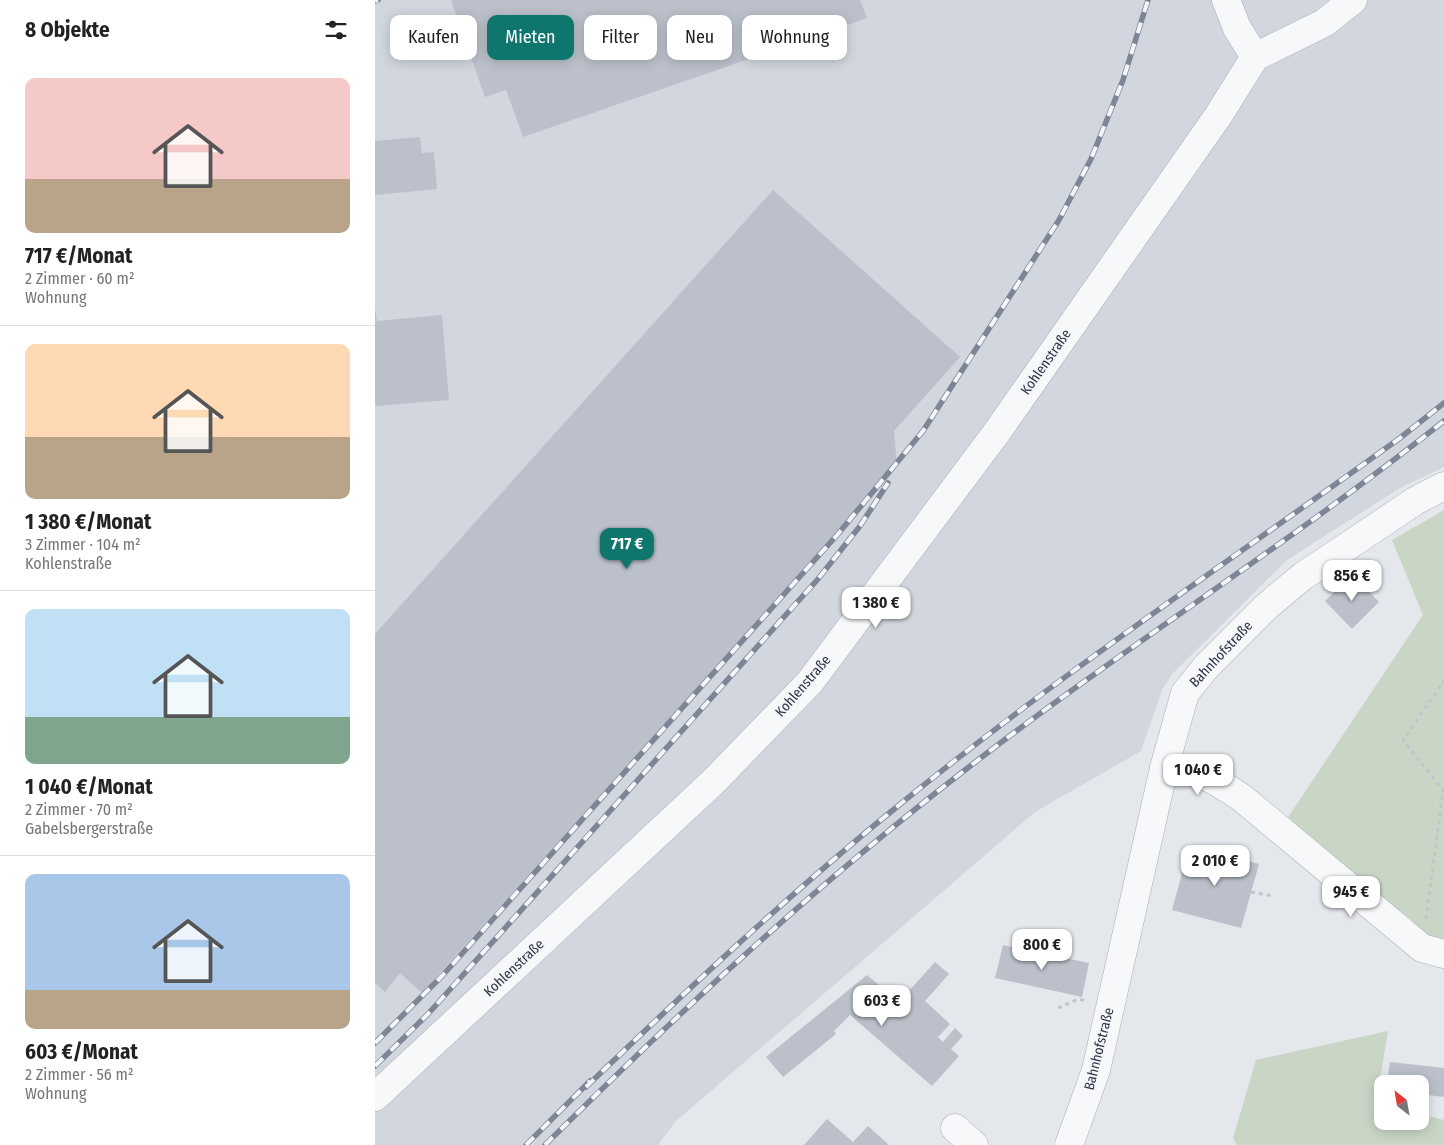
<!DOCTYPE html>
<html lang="de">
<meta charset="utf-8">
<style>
:root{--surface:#fff;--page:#f2f2f2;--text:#222;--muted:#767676;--line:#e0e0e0;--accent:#0f766e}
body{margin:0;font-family:"Fira Sans Condensed",sans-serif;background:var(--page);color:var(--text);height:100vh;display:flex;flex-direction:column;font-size:19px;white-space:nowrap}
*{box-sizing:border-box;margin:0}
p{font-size:16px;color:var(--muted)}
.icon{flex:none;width:28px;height:28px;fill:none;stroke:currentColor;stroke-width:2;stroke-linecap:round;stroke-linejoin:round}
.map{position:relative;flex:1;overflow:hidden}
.side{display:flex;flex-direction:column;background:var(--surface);width:375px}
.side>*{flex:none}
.banner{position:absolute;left:15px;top:15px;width:475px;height:45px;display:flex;gap:10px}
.needle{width:32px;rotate:329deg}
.buttons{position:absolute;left:999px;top:1075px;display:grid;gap:10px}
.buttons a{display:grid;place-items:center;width:55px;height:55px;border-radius:10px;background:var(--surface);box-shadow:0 2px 12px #0003;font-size:25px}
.price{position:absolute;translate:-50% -42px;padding:0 11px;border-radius:10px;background:#fff;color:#222;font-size:16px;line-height:32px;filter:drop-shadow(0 1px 2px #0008)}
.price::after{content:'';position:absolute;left:50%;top:30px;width:15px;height:11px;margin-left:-8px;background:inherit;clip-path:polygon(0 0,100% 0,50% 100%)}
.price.on{background:var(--accent);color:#fff}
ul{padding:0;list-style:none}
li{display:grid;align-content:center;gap:10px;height:265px;padding:0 25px}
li+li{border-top:1px solid var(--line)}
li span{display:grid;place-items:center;height:155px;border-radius:10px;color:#555}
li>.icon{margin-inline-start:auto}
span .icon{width:90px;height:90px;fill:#fffc;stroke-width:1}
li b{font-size:21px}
h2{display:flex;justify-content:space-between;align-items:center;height:60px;padding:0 25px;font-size:21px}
.chip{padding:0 18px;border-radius:10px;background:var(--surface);box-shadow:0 2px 12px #0003;font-size:18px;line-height:45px}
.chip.on{background:var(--accent);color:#fff}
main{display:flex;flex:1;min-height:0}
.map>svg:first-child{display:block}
</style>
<main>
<section class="side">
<h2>8 Objekte<svg class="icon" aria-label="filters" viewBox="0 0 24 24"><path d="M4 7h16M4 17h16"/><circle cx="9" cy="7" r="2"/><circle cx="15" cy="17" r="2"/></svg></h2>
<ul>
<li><span style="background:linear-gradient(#f6c9c9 65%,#b9a48a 0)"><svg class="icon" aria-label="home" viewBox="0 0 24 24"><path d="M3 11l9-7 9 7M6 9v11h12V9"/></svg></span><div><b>717 €/Monat</b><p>2 Zimmer · 60 m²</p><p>Wohnung</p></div></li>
<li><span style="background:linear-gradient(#ffd9b3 60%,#b9a48a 0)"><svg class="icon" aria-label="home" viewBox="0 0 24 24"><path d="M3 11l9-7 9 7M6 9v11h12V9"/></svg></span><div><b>1 380 €/Monat</b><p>3 Zimmer · 104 m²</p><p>Kohlenstraße</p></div></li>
<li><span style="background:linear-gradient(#bfe0f5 70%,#7fa58c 0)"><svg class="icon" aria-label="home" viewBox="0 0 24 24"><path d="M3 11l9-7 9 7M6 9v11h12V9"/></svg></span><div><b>1 040 €/Monat</b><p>2 Zimmer · 70 m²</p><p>Gabelsbergerstraße</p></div></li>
<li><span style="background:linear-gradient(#a9c7e8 75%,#b9a48a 0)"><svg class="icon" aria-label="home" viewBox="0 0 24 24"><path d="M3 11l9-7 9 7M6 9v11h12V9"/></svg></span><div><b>603 €/Monat</b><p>2 Zimmer · 56 m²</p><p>Wohnung</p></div></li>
</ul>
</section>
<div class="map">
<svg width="1069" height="1145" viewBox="0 0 1069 1145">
<rect width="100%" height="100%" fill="#e4e7ec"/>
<path fill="#d2d6de" d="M 0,0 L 1069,0 L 1069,467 L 1025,488 L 912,560 L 797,674 L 787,690 L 766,751 L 660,812 L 300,1122 L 283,1145 L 0,1145 Z"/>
<g fill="#c9d6c5">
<path d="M 1069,510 L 1069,939 L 1056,945 L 1037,920 L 910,822 L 1048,615 L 1017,540 Z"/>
<path d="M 1013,1031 L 1003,1091 L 1007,1096 L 1008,1121 L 1045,1121 L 1045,1114 L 1069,1120 L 1069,1145 L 862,1145 L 858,1138 L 881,1060 Z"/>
</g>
<g fill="#bbc0ca">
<path d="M 76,0 L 485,0 L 492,18 L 148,137 L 131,90 L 110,97 Z"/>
<path d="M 45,137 L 47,153 L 59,152 L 62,189 L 0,195 L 0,141 Z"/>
<path d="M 398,190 L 585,357 L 519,431 L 522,466 L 47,993 L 25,973 L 10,992 L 0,983 L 0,634 Z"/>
<path d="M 0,309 L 2,321 L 67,315 L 74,400 L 0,406 Z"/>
<path d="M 977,575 L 1004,602 L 977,629 L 950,601 Z"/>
<path d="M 815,845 L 884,864 L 866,928 L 797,910 Z"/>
<path d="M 628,945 L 714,963 L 707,997 L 620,978 Z"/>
<path d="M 560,962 L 574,974 L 550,1001 L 575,1024 L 563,1037 L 568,1042 L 580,1028 L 588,1036 L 576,1049 L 584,1056 L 557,1086 L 475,1015 L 459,1031 L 461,1034 L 408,1077 L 391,1057 L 492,975 L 524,1002 Z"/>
<path d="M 1015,1062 L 1069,1068 L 1069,1097 L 1045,1094 L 1045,1084 L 1012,1084 Z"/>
<path d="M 452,1119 L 478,1142 L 493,1126 L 514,1145 L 429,1145 Z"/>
</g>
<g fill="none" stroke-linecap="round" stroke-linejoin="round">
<g stroke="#a9aeb7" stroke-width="29">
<g id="minor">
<path d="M 851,0 L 862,28 L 880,57"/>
<path d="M 880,57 L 949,23 L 978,0"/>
<path d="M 789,768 C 826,771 836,777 867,798 L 1047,948 L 1069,954"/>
<path d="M 0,1097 L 339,781 L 435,682 L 622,432 L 843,116 L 880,57"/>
<path d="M 580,1128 L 599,1145"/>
<path d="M 694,1145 L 721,1070 L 789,768 L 810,693 L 831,667 L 892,606 L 928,576 L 1040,501 L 1069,486"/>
</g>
</g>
<g stroke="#c2c5cb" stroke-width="3" stroke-dasharray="4 4" stroke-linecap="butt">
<path d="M 876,892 L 898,896"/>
<path d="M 1051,919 L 1068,790 L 1028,740 L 1069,681"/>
<path d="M 683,1008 L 703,999 L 713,1001"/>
</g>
<use href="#minor" stroke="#f7f8fa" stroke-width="28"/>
<g stroke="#7d8696" stroke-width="5.5">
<g id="rail">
<path d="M 0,1 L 3,0"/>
<path d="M 0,1043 L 67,976 L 463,534 L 548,431 L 684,220 L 716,159 L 748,80 L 773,0"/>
<path d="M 0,1066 L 53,1014 L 443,579 L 485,526 L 513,483"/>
<path d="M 211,1087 C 311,991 411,897 518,810 C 680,677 855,561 1025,438 L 1069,403"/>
<path d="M 151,1145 L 215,1081"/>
<path d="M 170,1145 C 303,1013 441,885 590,770 C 746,649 914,544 1069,421"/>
</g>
</g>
<use href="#rail" stroke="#f4f6f9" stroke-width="4" stroke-dasharray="11" stroke-linecap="butt"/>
</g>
<g text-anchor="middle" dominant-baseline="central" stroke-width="4" stroke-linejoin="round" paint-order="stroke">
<g font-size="14" fill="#2b3445" stroke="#f4f6f9">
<text transform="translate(671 362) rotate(-55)">Kohlenstraße</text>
<text transform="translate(846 654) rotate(-47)">Bahnhofstraße</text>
<text transform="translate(428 686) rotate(-49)">Kohlenstraße</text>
<text transform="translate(139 968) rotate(-43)">Kohlenstraße</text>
<text transform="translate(724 1049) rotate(-76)">Bahnhofstraße</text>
</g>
</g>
</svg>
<div class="buttons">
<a><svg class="needle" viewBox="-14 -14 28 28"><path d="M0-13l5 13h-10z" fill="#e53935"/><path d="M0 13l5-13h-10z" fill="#767676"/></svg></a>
</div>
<b class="price on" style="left:252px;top:570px">717 €</b>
<b class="price" style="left:977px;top:602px">856 €</b>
<b class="price" style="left:501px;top:629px">1 380 €</b>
<b class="price" style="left:823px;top:796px">1 040 €</b>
<b class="price" style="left:840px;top:887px">2 010 €</b>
<b class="price" style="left:976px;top:918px">945 €</b>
<b class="price" style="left:667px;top:971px">800 €</b>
<b class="price" style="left:507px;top:1027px">603 €</b>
<div class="banner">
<a class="chip">Kaufen</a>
<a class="chip on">Mieten</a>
<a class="chip">Filter</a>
<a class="chip">Neu</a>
<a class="chip">Wohnung</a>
</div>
</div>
</main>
